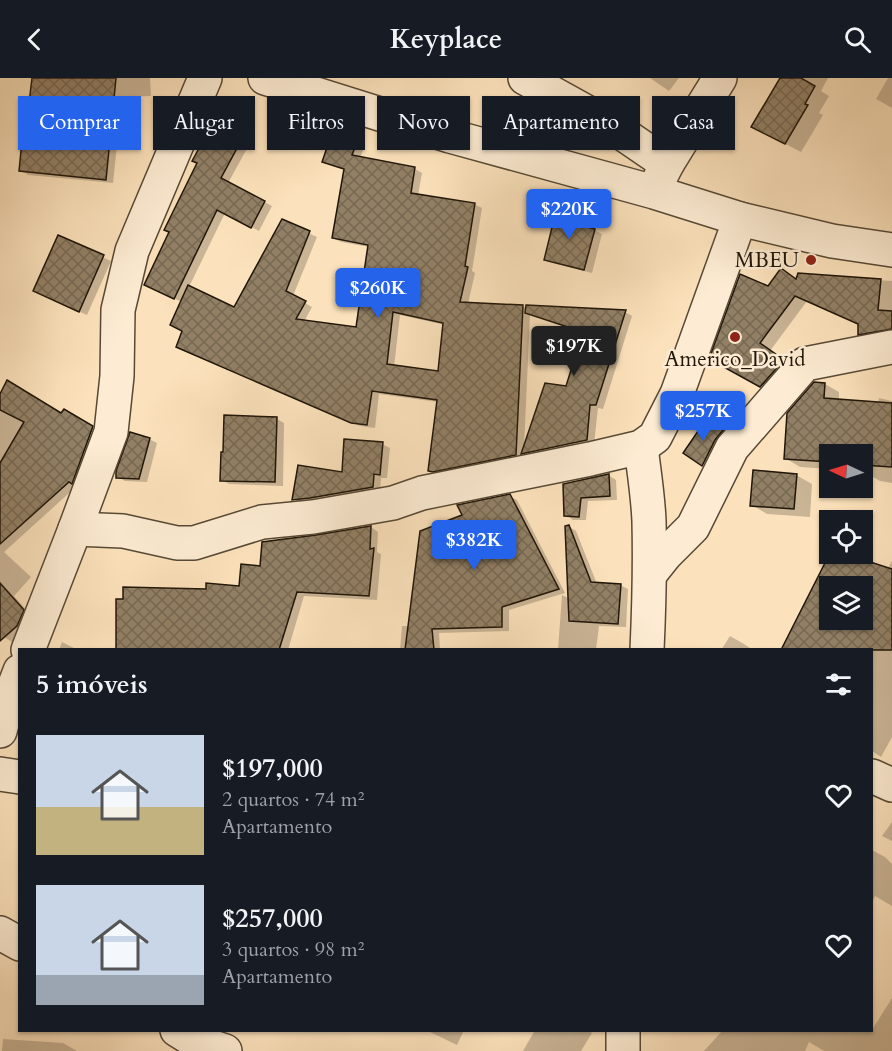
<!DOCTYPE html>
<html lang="pt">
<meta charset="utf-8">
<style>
:root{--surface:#171b24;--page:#20242c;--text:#f1f3f6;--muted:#9ea1a6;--accent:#2563eb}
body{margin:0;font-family:Cardo,serif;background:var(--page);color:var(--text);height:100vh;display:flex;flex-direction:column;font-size:22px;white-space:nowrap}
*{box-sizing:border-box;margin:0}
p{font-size:20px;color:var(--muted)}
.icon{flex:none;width:33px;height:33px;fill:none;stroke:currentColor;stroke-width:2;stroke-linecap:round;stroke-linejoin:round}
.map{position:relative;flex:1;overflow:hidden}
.drawer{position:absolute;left:18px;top:570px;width:855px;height:384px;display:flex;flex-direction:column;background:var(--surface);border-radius:0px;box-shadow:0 2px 4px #0004}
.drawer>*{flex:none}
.banner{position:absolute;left:18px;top:18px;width:856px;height:54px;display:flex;gap:12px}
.needle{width:39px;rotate:274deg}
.fabs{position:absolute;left:819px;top:366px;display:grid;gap:12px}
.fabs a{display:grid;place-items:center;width:54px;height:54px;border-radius:0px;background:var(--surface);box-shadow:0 2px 4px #0004;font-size:30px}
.price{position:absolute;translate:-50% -51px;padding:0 14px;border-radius:6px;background:var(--accent);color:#fff;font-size:20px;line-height:39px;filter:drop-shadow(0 2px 3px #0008)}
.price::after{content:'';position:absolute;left:50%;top:36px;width:18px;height:14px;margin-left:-9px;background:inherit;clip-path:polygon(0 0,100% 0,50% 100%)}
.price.current{background:#222;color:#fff}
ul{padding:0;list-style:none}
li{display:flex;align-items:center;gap:18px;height:150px;padding:0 18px}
li span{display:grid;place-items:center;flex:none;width:168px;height:120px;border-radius:0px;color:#555}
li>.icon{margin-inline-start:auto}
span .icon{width:72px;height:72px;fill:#fffc;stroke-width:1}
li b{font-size:26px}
h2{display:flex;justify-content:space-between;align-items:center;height:72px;padding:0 18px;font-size:26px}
.chip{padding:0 21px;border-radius:0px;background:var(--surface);box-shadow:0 2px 4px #0004;font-size:21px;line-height:54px}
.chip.current{background:var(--accent);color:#fff}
header{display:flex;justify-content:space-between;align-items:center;height:78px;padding:0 18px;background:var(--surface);font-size:27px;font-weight:700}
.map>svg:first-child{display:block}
</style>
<header><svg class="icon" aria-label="back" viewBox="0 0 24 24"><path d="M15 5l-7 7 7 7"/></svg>Keyplace<svg class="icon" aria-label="search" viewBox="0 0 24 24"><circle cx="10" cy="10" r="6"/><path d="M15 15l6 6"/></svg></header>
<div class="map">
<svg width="892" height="973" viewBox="0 0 892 973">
<defs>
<pattern id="building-cross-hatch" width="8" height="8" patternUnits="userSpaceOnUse" patternTransform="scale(1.5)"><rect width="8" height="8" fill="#928066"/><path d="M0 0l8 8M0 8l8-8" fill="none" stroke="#776852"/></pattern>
</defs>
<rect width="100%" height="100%" fill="#fce2bc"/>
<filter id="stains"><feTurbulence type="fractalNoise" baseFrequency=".00333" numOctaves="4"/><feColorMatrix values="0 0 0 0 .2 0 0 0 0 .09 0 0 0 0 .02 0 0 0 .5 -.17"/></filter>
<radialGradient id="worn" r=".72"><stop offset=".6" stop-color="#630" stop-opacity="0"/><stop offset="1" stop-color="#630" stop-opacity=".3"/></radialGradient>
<g fill="#0003" fill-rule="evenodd">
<path d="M 34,0 L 150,0 L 151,18 L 122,19 L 113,105 L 28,97 L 21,92 Z"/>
<path d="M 650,0 L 679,0 L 669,13 Z"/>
<path d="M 780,0 L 828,0 L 821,13 L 829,18 L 819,35 L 823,37 L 801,74 L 753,49 Z"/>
<path d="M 888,0 L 892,0 L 892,30 L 876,21 Z"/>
<path d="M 213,47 L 249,67 L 228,105 L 272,128 L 259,153 L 225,135 L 189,209 L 235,231 L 282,143 L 317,159 L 293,218 L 312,229 L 304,244 L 357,250 L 369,169 L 341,164 L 333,160 L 346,92 L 324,83 L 357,63 L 365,67 L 360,80 L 415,91 L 422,95 L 418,117 L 474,126 L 482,130 L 472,193 L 475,195 L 468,226 L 522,228 L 527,231 L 625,234 L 632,238 L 603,331 L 598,330 L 594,366 L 530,379 L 524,375 L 523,381 L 437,397 L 429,392 L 438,324 L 379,316 L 375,350 L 360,348 L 186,272 L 182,224 L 153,211 L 171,154 ZM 530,236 L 584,255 L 567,310 L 524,370 ZM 400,237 L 445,247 L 439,295 L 394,289 Z"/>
<path d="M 581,137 L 589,141 L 587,150 L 594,152 L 602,156 L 592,195 L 553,185 L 545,181 Z"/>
<path d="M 59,159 L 111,183 L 87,237 L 42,217 Z"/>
<path d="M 782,192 L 797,201 L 799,197 L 892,203 L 892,259 L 870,262 L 859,256 L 860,247 L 807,223 L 770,273 L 794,290 L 772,314 L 723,287 L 768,210 Z"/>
<path d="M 825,306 L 839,314 L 839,323 L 878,326 L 879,320 L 892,323 L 892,405 L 880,403 L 866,395 L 866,393 L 862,393 L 862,376 L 830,376 L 830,391 L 800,389 L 785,380 Z"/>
<path d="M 0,319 L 62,337 L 65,333 L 101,355 L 78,407 L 4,474 L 31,499 L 14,518 L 31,537 L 26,552 L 12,564 L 4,559 L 0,559 Z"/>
<path d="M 226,339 L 277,341 L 284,345 L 283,408 L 229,406 L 222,402 L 225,375 Z"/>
<path d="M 723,351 L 738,361 L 718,396 L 685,375 Z"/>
<path d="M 149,361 L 157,365 L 147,404 L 125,403 L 118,399 Z"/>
<path d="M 382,366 L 390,370 L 387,400 L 381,400 L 380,413 L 301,426 L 294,421 L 343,396 Z"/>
<path d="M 608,397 L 616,402 L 617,422 L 588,423 L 586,442 L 573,442 L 566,437 L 564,407 Z"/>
<path d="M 796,397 L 812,406 L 810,439 L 767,436 L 752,427 Z"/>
<path d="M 509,418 L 517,422 L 565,515 L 509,532 L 509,553 L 439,555 L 440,572 L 400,572 L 402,548 L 409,548 Z"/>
<path d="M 568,448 L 576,453 L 597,506 L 620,507 L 628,511 L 626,549 L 599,548 L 596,572 L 558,572 L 562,517 L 570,521 Z"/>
<path d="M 371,449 L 378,454 L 377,474 L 381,476 L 377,522 L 304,518 L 288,572 L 117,572 L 207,513 L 241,510 L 262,490 Z"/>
<path d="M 831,476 L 842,476 L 887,492 L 892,483 L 892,659 L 881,679 L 872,673 L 872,572 L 783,572 ZM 830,508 L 862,508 L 862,542 L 830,542 Z"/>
<path d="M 730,558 L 744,566 L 753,572 L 721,572 Z"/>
<path d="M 62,564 L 78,572 L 59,572 Z"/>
<path d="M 892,744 L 892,763 L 882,758 Z"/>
<path d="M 872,772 L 885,779 L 892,786 L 892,828 L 875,818 L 872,824 Z"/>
<path d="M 892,920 L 892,973 L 824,973 L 809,964 L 805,973 L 704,973 L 723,952 L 872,952 Z"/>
<path d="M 426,952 L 464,952 L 457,967 Z"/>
<path d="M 535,952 L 588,952 L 592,955 L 581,973 L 523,973 Z"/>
<path d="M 3,961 L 63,965 L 77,973 L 2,973 Z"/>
</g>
<g fill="url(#building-cross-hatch)" stroke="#201609" stroke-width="1.5" fill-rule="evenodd">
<path d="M 32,0 L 116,0 L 106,102 L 19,93 L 24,42 L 27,42 Z"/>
<path d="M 780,0 L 801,0 L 815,8 L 805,26 L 808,27 L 785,66 L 751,49 Z"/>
<path d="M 213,45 L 242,61 L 221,100 L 265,123 L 251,150 L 217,132 L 174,221 L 144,207 L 169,154 L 164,152 L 197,85 L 192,83 Z"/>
<path d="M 333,52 L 358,62 L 352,77 L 415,89 L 411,115 L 475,125 L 465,188 L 468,189 L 460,224 L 523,227 L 516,377 L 433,394 L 428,393 L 437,322 L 372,313 L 367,347 L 351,345 L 176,269 L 182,253 L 170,247 L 188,207 L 234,229 L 282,141 L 310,153 L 286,213 L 306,223 L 296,241 L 356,249 L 368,167 L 332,160 L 344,91 L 322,84 ZM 393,234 L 443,245 L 438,293 L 387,286 Z"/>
<path d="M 557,129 L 582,135 L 579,147 L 595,151 L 584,192 L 544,182 Z"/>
<path d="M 58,157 L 104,177 L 79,234 L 33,213 Z"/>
<path d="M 781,190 L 796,201 L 798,195 L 881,201 L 878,232 L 892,233 L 892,251 L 858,257 L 858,246 L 795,218 L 760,265 L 784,282 L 760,309 L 709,281 L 740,196 L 768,208 Z"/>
<path d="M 526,227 L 626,232 L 596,327 L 590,327 L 587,362 L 521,376 L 545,305 L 566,308 L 583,254 L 525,235 Z"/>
<path d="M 7,302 L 61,335 L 64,331 L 93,348 L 72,406 L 69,404 L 0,466 L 0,385 L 24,344 L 0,332 L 0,316 Z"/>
<path d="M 814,304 L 825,305 L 824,320 L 892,325 L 892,389 L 862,387 L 862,376 L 830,376 L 830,384 L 784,381 L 787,335 Z"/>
<path d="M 224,337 L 277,339 L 275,404 L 220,403 L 221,374 L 223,374 Z"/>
<path d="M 707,340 L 724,351 L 715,362 L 702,388 L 683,375 Z"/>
<path d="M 130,354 L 150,360 L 139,401 L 116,400 L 116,393 Z"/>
<path d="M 344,361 L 383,364 L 380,397 L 374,396 L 373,409 L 310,420 L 292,422 L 298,387 L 342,394 Z"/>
<path d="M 753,392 L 797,396 L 794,431 L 750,428 Z"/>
<path d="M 609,396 L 610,418 L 581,420 L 579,439 L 564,438 L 563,406 Z"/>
<path d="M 510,416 L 559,511 L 502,529 L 502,549 L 432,551 L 434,572 L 405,572 L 420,453 L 462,437 L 457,427 Z"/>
<path d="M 569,447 L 591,504 L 621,506 L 618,546 L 569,543 L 565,448 Z"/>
<path d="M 371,448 L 370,471 L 374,470 L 369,518 L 297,514 L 279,572 L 116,572 L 116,521 L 123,521 L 123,509 L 206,511 L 206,505 L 239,508 L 241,486 L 260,488 L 262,464 L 316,457 Z"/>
<path d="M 830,475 L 846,476 L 892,491 L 892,572 L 781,572 ZM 830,508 L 862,508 L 862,542 L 830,542 Z"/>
<path d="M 0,505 L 24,532 L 17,548 L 0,563 Z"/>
</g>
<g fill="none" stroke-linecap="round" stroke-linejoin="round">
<g stroke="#574936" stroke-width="36">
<g id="minor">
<path d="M 265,0 L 450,58 L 654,114 L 740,141 L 832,163 L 892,172"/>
<path d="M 525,0 L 610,47 L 667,86"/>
<path d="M 658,104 L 667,86 L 720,0"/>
<path d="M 641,369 C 644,394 648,418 649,443 C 650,485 649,529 647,572"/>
<path d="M 75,451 L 123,453 L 177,465 L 194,465 L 262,444 L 313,439 L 393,425 L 422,415 L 590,381 L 641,369 L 655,359 L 677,316 L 740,141"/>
<path d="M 650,496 L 666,476 L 693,449 L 732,370 L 805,286 L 892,269"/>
<path d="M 28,572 L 75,451 L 111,354 L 117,298 L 118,232 L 132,173 L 205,0"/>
<path d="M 0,653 L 8,624 L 20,593"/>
<path d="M 0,696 L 20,699"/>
<path d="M 872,698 L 892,707"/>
<path d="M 0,855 L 20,866"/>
<path d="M 177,952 L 195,963 L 225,973"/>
<path d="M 623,952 L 623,973"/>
</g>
</g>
<use href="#minor" stroke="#fdecd3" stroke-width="33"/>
</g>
<g fill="#8f2418" stroke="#fdecd3" stroke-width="2">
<circle cx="811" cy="182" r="6"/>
<circle cx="735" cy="259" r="6"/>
</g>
<g text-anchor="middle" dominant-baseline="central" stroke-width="5" stroke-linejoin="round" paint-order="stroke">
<g font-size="21" fill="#201609" stroke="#fdecd3" text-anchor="end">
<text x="799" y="182">MBEU</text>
<text x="735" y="281" text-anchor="middle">Americo_David</text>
</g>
</g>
<rect width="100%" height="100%" filter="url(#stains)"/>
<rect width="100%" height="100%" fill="url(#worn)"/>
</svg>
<div class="fabs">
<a><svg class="needle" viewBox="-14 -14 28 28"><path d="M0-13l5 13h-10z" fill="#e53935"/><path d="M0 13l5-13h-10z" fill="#9ea1a6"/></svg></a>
<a><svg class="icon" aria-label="locate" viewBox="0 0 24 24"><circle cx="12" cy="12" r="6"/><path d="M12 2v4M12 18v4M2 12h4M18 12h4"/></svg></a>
<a><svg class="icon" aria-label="layers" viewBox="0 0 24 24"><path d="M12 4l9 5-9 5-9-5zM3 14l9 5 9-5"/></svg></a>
</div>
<b class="price" style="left:569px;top:162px">$220K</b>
<b class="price" style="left:378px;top:241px">$260K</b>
<b class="price current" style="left:574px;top:299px">$197K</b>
<b class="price" style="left:703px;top:364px">$257K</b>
<b class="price" style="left:474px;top:493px">$382K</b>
<div class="banner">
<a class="chip current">Comprar</a>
<a class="chip">Alugar</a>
<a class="chip">Filtros</a>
<a class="chip">Novo</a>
<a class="chip">Apartamento</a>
<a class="chip">Casa</a>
</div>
<section class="drawer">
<h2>5 imóveis<svg class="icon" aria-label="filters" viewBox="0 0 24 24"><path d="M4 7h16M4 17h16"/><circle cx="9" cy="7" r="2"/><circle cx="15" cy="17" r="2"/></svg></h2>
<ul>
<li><span style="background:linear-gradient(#c9d6e8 60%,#c2b280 0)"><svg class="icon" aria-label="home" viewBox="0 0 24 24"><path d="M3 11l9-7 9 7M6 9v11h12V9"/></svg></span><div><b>$197,000</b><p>2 quartos · 74 m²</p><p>Apartamento</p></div><svg class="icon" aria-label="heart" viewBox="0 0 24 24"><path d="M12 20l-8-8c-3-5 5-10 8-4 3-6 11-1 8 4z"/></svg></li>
<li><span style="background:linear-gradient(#c9d6e8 75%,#9aa5b1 0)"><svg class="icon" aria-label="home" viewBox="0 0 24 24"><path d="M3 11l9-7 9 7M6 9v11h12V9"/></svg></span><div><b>$257,000</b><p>3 quartos · 98 m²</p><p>Apartamento</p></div><svg class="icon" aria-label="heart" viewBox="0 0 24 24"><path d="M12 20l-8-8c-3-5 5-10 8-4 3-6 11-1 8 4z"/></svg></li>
</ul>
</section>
</div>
